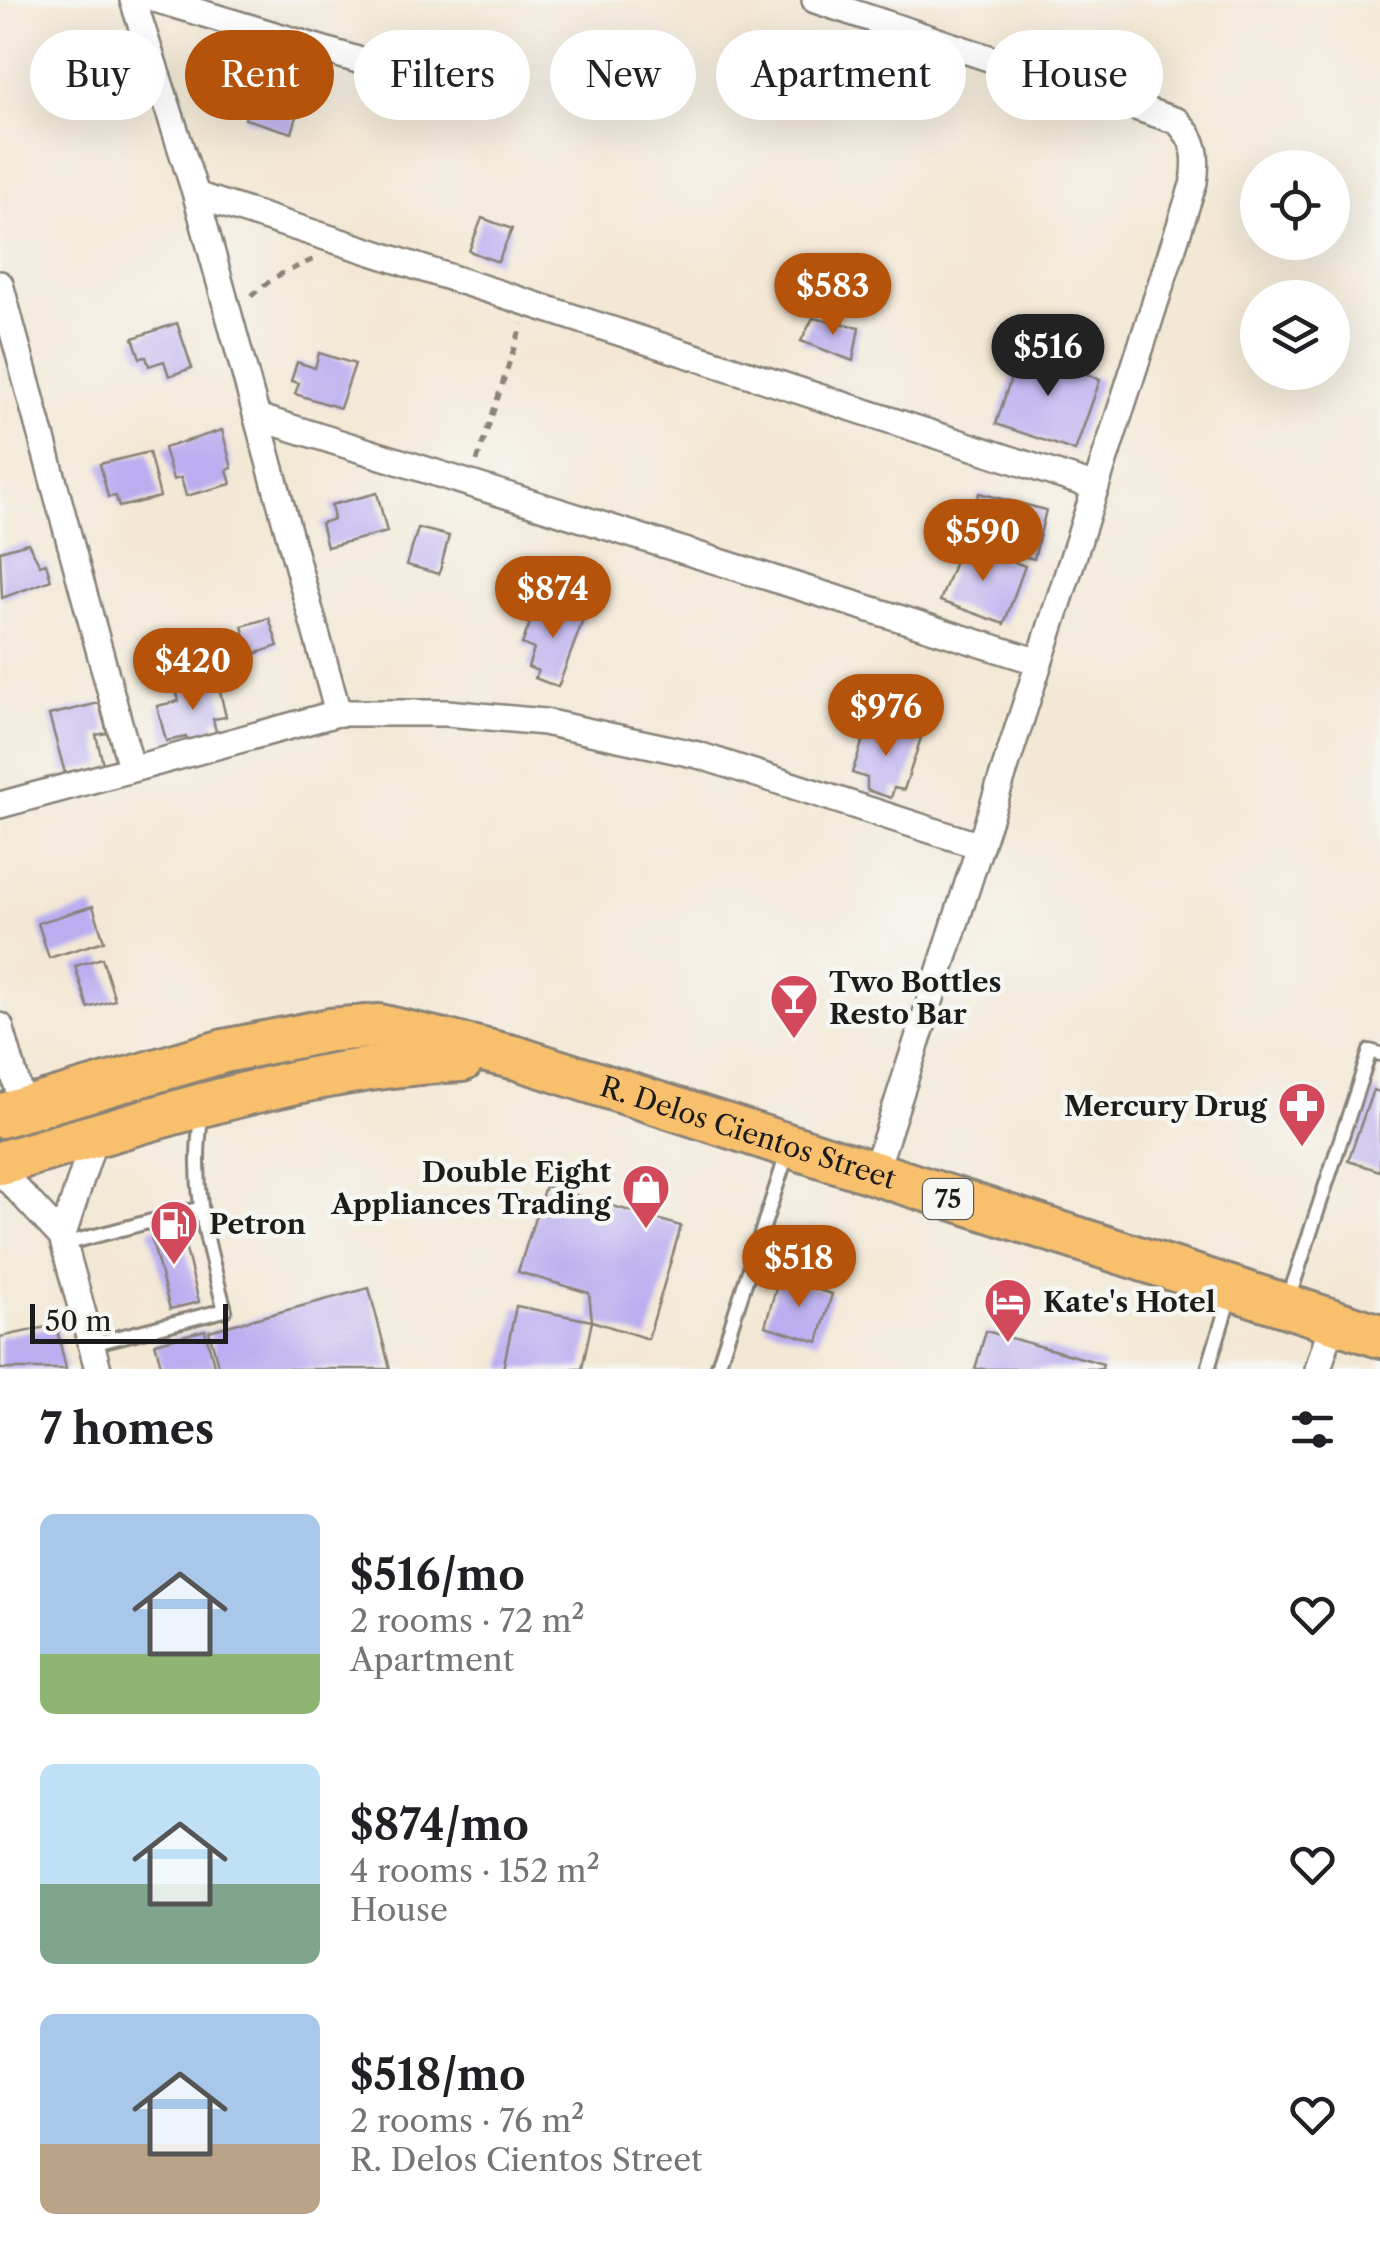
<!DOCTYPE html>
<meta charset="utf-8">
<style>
:root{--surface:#fff;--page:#f2f2f2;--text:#202124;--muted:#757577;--accent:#b45309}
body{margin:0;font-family:"Libre Caslon Text",serif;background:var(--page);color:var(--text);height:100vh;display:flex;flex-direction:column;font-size:38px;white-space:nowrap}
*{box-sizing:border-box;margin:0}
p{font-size:32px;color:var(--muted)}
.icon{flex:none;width:55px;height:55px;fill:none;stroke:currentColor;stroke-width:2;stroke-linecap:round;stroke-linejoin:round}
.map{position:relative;height:1369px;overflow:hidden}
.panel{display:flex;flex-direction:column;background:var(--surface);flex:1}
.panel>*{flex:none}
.banner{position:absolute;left:30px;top:30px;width:1320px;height:90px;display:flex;gap:20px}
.fabs{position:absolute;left:1240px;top:150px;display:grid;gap:20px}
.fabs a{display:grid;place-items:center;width:110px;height:110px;border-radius:50%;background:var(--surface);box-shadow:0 10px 40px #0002;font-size:50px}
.scale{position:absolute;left:30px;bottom:25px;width:198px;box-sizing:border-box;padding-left:10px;border:5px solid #1c1c1c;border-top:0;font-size:28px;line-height:35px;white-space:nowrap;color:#1c1c1c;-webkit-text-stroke:8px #f6f6f2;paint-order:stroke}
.price{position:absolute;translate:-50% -85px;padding:0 22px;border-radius:35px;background:var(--accent);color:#fff;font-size:32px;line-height:65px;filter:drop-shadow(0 2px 5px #0008)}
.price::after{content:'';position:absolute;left:50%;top:60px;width:30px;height:22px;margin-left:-15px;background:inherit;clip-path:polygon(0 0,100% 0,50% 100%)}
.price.active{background:#222;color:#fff}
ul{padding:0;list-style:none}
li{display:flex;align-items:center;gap:30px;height:250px;padding:0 40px}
li span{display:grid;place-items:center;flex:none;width:280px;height:200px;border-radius:15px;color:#555}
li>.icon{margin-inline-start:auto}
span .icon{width:120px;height:120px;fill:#fffc;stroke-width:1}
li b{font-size:42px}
h2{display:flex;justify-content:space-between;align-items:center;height:120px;padding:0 40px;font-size:42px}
.pill{padding:0 35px;border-radius:45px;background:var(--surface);box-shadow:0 10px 40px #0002;font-size:35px;line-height:90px}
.pill.active{background:var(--accent);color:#fff}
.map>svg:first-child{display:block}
</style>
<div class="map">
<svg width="1380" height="1369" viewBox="0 0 1380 1369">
<rect width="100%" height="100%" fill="#f6f6f2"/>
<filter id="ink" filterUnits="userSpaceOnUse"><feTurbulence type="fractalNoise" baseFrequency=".01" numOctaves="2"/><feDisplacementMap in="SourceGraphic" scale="20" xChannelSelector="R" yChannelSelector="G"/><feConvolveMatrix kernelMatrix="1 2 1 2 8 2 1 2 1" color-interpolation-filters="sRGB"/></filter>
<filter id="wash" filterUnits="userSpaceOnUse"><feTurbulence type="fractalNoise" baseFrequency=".0048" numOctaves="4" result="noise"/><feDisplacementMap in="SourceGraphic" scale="40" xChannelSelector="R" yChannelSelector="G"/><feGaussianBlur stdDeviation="2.25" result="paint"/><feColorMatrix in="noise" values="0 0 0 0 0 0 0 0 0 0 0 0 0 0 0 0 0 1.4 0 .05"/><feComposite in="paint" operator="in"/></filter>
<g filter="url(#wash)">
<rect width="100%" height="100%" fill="#f3e8d5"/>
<g id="blocks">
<g fill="#bbadf0">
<path d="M 260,67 L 307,81 L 292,133 L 245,119 Z"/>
<path d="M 482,218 L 512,229 L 498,262 L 469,251 Z"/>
<path d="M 813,318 L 859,327 L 853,361 L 801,341 Z"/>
<path d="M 177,323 L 192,368 L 169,376 L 164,361 L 149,366 L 146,357 L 140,358 L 133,338 Z"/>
<path d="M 1022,344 L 1100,380 L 1075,451 L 996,424 Z"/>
<path d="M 319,353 L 355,364 L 340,408 L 295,394 L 299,383 L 291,381 L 297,362 L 315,368 Z"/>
<path d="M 222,430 L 232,468 L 227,470 L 231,484 L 186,496 L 181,478 L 173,480 L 164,448 Z"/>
<path d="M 149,452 L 160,497 L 119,507 L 116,496 L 108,497 L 100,464 Z"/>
<path d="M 377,493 L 387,532 L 327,547 L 321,523 L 334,519 L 331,505 Z"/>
<path d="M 979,493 L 1046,510 L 1034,559 L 966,541 Z"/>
<path d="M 418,528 L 449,536 L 439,574 L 407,565 Z"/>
<path d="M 28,543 L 40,565 L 46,563 L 51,580 L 2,598 L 0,551 Z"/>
<path d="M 962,543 L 1025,566 L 1004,624 L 940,601 Z"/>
<path d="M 551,599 L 586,612 L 558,687 L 535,678 L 538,671 L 528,667 L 534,649 L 522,644 L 533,615 L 543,619 Z"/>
<path d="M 269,618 L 278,646 L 251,655 L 242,626 Z"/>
<path d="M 217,679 L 226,717 L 213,719 L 217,736 L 188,744 L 186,737 L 166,741 L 157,706 L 179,701 L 176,689 Z"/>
<path d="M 99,703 L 107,733 L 96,735 L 103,764 L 65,773 L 49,715 Z"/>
<path d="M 869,722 L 921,738 L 904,790 L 894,788 L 891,798 L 867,790 L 867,778 L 852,773 Z"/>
<path d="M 93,906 L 104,941 L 49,958 L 38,923 Z"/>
<path d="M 102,958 L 115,1000 L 88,1008 L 75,966 Z"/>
<path d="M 1373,1090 L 1380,1092 L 1380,1171 L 1348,1161 Z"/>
<path d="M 545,1186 L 681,1226 L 648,1339 L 592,1321 L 589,1293 L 518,1272 Z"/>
<path d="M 179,1221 L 199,1302 L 170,1309 L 149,1229 Z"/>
<path d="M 779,1278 L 832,1294 L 818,1342 L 765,1326 Z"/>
<path d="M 369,1288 L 390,1369 L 219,1369 L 209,1331 Z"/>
<path d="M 516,1306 L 592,1321 L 582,1369 L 503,1369 Z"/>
<path d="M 56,1325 L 66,1369 L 0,1369 L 0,1337 Z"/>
<path d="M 205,1330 L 215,1369 L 162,1369 L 155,1343 Z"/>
<path d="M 986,1331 L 1103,1364 L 1102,1369 L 975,1369 Z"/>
</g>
</g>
</g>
<g filter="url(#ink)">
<use href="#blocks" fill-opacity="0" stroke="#888278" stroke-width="2.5"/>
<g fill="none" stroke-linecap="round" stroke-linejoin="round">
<g stroke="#888278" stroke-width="18">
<g id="service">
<path d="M 64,1244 L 198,1209"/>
<path d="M 1288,1300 L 1370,1051 L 1380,1054"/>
<path d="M 92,1344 L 225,1310 C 206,1239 190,1186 202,1112"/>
<path d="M 717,1369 L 788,1151"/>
<path d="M 1208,1369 L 1230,1296"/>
</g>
</g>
<g stroke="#888278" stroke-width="30">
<g id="minor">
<path d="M 133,0 L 196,195 L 338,713"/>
<path d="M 158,0 L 461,91"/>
<path d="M 815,0 L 1177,121 C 1196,140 1198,155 1194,182 L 874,1175"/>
<path d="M 196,195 L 1096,487"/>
<path d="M 0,284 L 131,767"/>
<path d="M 257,417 L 1039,662"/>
<path d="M 0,805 L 338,713 L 447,713 L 544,722 L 698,755 L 980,846"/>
<path d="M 0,1026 L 24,1109"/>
<path d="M 0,1171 L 62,1237 L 98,1369"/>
<path d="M 62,1237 L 95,1136"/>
<path d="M 1318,1369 L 1333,1321"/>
</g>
</g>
<g stroke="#888278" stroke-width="48">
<g id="trunk">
<path id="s1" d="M 0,1116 L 224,1051 L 330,1030 L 379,1026 L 517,1058 L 1380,1336"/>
<path d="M 0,1163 C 152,1120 303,1067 462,1060"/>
</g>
</g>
<g stroke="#888278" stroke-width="5" stroke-dasharray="8 8" stroke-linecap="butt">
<path d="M 251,296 L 275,277 L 314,259"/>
<path d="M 477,461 L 522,324"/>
</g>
<use href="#service" stroke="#fff" stroke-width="12"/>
<use href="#minor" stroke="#fff" stroke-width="25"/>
<use href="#trunk" stroke="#f8bf6c" stroke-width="42"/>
</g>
</g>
<defs>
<g id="bar-pin" transform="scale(2.5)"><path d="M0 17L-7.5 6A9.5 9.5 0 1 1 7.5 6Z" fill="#d1495b" stroke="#f6f6f2"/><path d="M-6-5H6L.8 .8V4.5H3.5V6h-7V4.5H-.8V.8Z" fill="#fff"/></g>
<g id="pharmacy-pin" transform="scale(2.5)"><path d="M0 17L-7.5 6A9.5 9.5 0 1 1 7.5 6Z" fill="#d1495b" stroke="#f6f6f2"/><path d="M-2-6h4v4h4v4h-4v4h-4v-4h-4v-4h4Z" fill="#fff"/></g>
<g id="shop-pin" transform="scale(2.5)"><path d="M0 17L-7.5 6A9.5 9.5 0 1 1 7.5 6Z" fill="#d1495b" stroke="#f6f6f2"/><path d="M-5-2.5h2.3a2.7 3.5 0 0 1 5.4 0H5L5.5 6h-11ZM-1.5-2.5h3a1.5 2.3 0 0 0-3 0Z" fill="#fff"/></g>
<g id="fuel-pin" transform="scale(2.5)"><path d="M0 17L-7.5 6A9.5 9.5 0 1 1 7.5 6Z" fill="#d1495b" stroke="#f6f6f2"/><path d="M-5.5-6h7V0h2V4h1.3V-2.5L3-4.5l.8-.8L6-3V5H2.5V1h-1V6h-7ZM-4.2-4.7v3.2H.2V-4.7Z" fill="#fff"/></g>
<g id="hotel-pin" transform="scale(2.5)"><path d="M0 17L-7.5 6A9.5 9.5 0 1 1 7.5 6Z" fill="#d1495b" stroke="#f6f6f2"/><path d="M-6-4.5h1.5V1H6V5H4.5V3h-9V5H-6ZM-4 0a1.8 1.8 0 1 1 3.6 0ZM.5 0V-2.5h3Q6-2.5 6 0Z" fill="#fff"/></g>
</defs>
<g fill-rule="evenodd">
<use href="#bar-pin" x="794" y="998"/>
<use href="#pharmacy-pin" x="1302" y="1106"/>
<use href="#shop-pin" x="646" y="1188"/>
<use href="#fuel-pin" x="174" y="1224"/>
<use href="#hotel-pin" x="1008" y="1302"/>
</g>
<g text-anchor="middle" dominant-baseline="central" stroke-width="9" stroke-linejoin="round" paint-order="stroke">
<rect fill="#f6f6f2" stroke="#5d5d5c" stroke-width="2.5" x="923" y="1179" width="50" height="40" rx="8"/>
<g font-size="25" font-weight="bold" fill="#1c1c1c">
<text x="948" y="1199">75</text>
</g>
<g font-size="28" font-weight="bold" fill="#1c1c1c" stroke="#f6f6f2" text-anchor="start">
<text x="829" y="982">Two Bottles<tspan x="829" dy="32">Resto Bar</tspan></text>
<text x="1267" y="1106" text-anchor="end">Mercury Drug</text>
<text x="611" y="1172" text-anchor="end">Double Eight<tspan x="611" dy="32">Appliances Trading</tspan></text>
<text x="209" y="1224">Petron</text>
<text x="1043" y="1302">Kate's Hotel</text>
</g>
<g font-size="28" fill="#1c1c1c" stroke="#f6f6f2">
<text stroke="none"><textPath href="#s1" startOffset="775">R. Delos Cientos Street</textPath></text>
</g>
</g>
</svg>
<div class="fabs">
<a><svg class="icon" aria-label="locate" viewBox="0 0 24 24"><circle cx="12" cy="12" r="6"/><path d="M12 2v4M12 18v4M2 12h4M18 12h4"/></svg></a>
<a><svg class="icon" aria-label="layers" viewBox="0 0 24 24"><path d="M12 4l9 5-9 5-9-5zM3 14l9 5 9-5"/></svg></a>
</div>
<div class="scale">50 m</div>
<b class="price" style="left:833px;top:338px">$583</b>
<b class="price active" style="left:1048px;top:399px">$516</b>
<b class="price" style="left:983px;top:584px">$590</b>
<b class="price" style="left:553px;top:641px">$874</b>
<b class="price" style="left:193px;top:713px">$420</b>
<b class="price" style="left:886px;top:759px">$976</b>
<b class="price" style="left:799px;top:1310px">$518</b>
<div class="banner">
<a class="pill">Buy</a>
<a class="pill active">Rent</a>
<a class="pill">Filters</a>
<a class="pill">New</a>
<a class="pill">Apartment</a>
<a class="pill">House</a>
</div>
</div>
<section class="panel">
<h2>7 homes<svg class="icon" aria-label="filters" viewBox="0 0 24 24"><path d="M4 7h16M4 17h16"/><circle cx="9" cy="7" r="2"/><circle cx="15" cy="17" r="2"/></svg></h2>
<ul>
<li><span style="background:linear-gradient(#a9c7e8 70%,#8fb573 0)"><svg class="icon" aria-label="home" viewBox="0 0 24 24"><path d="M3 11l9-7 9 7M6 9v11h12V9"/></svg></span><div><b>$516/mo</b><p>2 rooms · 72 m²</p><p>Apartment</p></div><svg class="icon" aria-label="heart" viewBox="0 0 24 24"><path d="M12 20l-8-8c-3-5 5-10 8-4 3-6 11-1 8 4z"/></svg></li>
<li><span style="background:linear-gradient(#bfe0f5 60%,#7fa58c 0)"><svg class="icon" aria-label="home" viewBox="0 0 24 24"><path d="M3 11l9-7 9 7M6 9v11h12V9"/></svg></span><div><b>$874/mo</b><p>4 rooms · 152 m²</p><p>House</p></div><svg class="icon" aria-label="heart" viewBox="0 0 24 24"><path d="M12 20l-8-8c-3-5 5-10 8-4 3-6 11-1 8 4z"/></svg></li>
<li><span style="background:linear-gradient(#a9c7e8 65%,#b9a48a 0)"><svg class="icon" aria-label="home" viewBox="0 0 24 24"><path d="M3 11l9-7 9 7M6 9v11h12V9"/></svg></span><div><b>$518/mo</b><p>2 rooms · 76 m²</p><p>R. Delos Cientos Street</p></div><svg class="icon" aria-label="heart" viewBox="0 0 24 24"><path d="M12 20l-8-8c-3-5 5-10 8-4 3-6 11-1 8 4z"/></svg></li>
</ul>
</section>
